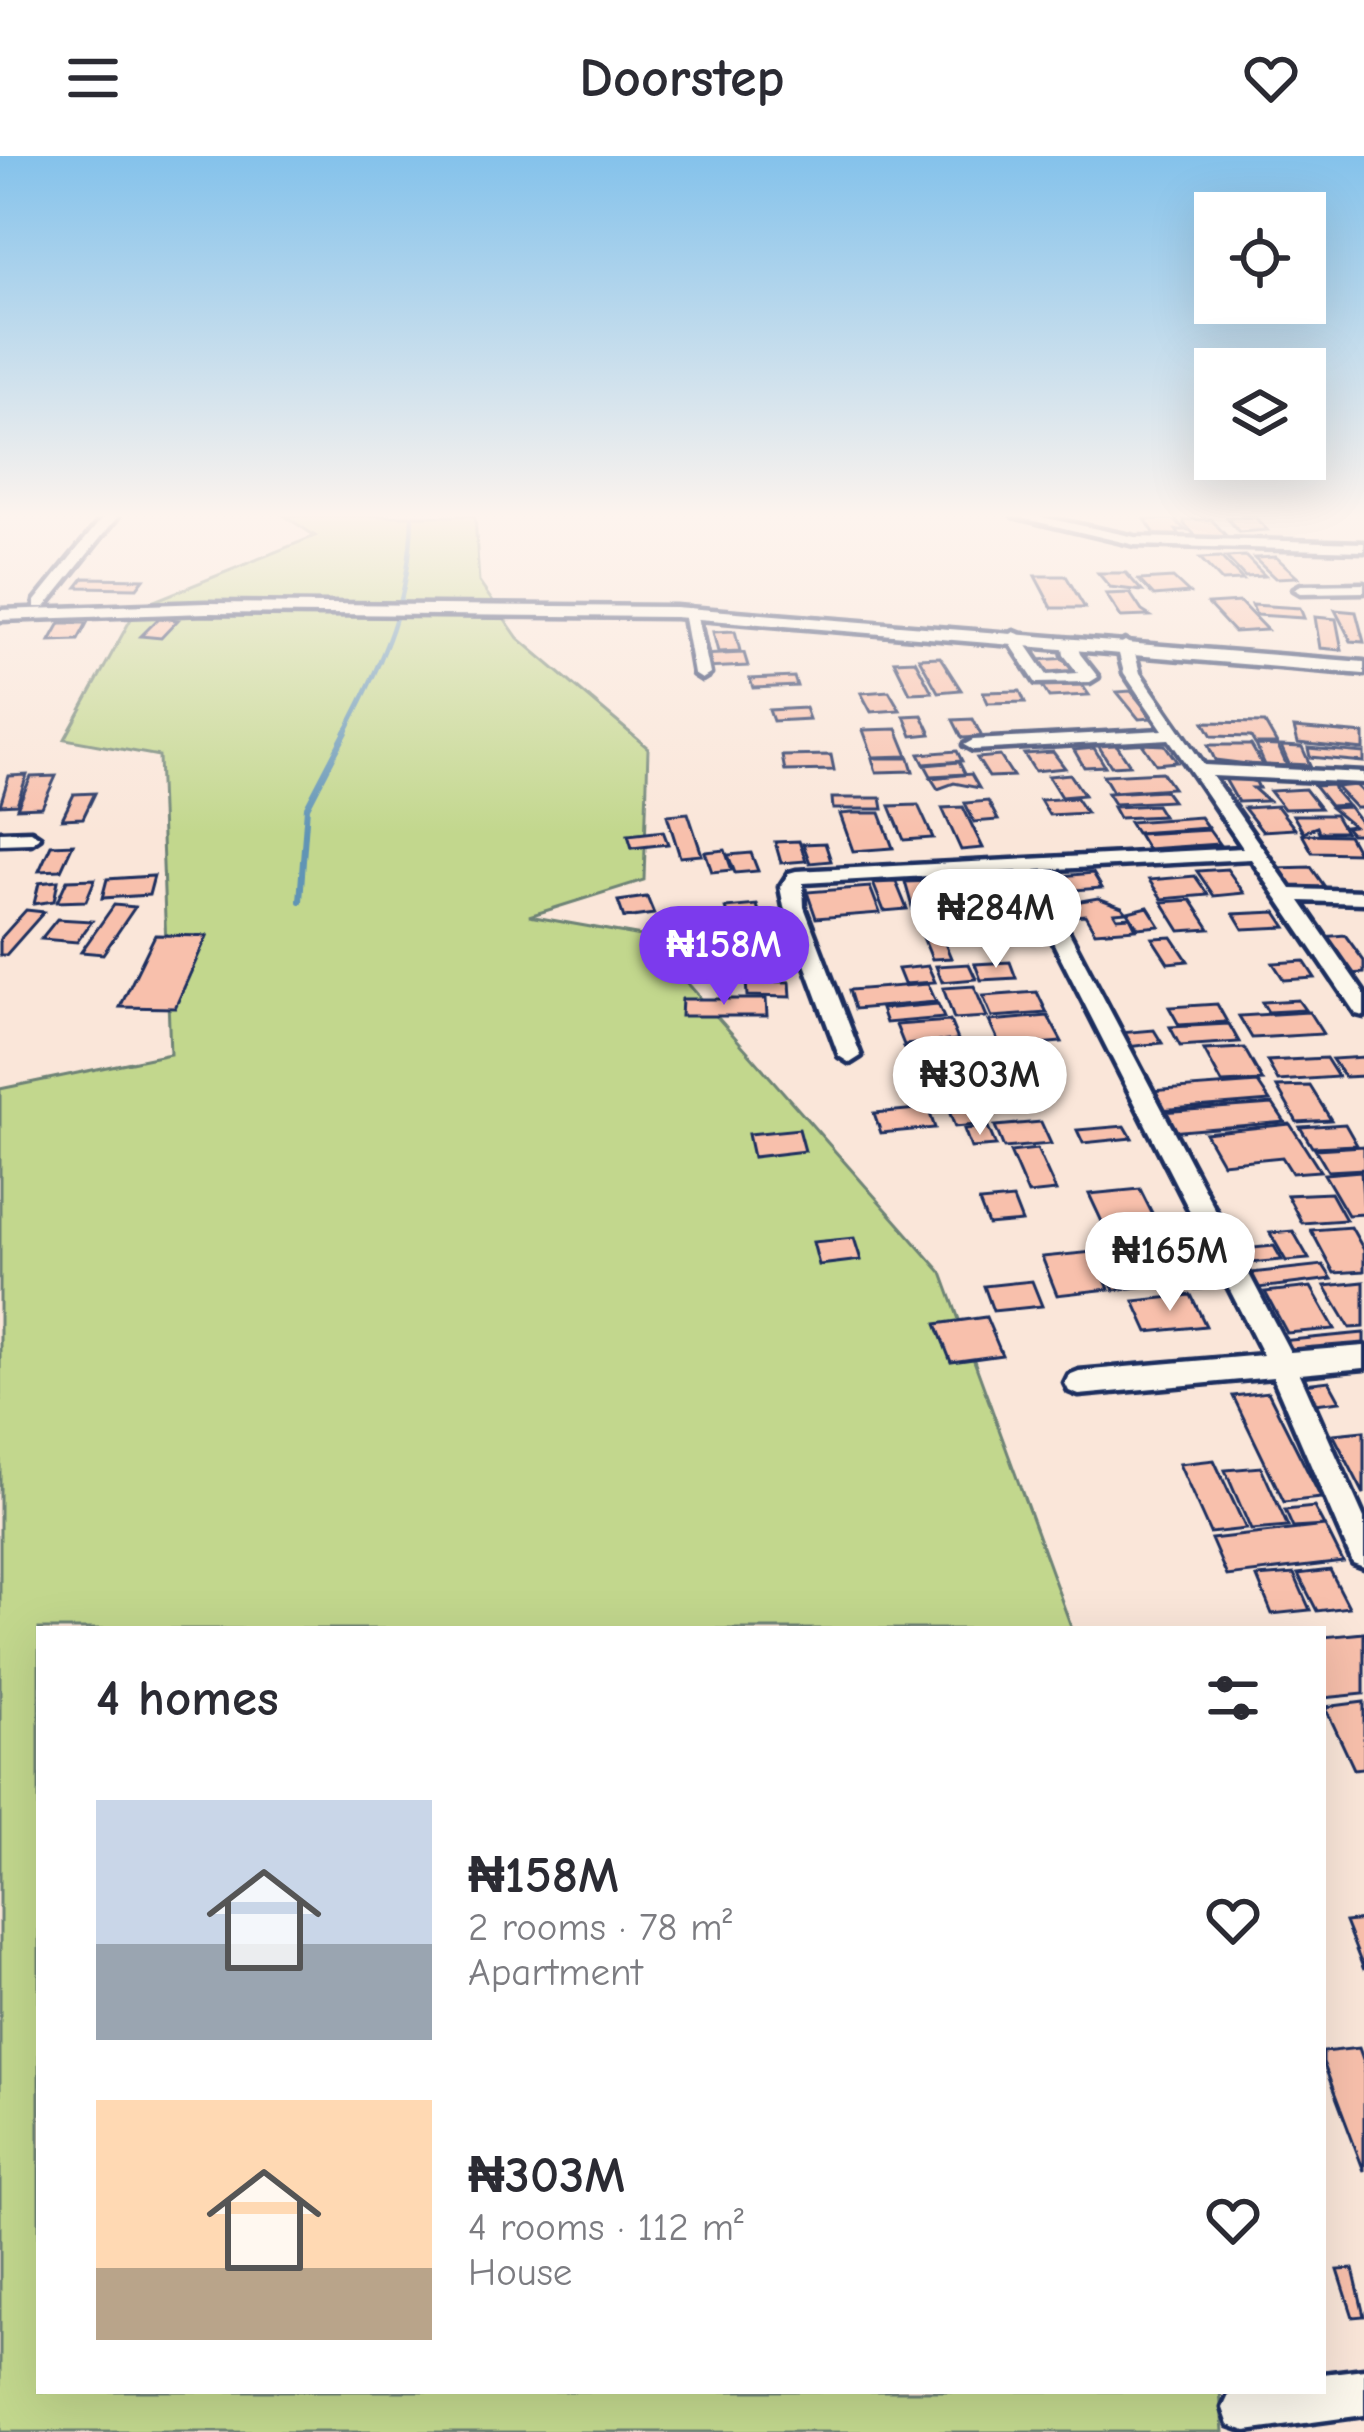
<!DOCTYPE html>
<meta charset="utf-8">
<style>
:root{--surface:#fff;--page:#f2f2f3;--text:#2b2b33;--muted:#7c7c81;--accent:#7c3aed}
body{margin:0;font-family:"Comic Neue",sans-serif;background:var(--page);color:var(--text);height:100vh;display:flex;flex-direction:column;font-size:45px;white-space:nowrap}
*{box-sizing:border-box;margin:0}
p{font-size:39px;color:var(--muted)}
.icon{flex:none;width:66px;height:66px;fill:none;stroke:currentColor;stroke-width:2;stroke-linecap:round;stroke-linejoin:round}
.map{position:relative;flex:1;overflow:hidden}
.drawer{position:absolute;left:36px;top:1470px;width:1290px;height:768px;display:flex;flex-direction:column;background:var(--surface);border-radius:0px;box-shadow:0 12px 48px #0002}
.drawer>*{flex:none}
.tools{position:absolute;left:1194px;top:36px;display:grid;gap:24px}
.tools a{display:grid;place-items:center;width:132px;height:132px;border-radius:0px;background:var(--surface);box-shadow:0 12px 48px #0002;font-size:60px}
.price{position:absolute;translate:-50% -102px;padding:0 27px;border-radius:42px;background:#fff;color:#222;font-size:39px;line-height:78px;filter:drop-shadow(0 3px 6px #0008)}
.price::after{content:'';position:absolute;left:50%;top:72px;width:36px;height:27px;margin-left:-18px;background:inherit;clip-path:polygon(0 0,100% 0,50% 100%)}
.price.selected{background:var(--accent);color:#fff}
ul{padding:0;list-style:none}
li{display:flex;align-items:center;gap:36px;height:300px;padding:0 60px}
li span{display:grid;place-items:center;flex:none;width:336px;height:240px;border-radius:0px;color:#555}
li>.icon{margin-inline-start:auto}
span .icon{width:144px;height:144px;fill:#fffc;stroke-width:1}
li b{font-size:51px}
h2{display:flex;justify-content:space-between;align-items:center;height:144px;padding:0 60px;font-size:51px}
header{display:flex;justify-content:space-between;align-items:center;height:156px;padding:0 60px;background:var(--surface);font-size:54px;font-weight:800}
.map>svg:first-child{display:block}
</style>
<header><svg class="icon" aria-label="menu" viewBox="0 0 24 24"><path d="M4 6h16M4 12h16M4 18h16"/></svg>Doorstep<svg class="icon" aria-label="heart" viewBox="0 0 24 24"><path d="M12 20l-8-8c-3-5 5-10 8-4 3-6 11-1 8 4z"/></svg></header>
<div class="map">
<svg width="1364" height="2276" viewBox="0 0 1364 2276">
<rect width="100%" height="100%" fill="#fae6d9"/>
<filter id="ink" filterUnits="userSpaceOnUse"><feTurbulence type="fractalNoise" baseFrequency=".00833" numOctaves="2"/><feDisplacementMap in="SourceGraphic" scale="24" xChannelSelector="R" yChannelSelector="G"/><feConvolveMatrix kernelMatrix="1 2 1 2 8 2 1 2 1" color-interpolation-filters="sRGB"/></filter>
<g filter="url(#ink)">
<path fill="#c2d78d" stroke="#6e8376" stroke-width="3" d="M 285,360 L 475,360 L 479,426 L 518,482 L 648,592 L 644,724 L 529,760 L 647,781 L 942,1117 L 1072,1473 L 39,1473 L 39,2235 L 1220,2235 L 1223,2276 L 0,2276 L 0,933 L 170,898 L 159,600 L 65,583 L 137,452 L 315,380 Z"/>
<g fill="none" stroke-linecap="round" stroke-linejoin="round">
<path stroke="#6094b5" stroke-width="4.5" d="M 345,577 C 384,502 410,447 412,360"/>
<path stroke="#6094b5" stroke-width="6" d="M 300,745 L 307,651 L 347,574"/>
</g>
<g fill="#f8c0ac" stroke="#1b2f5e" stroke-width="3">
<path d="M 1255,361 L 1267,374 L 1239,376 L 1227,362 Z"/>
<path d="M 1145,363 L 1173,363 L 1186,374 L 1176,374 L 1182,382 L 1157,381 Z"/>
<path d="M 1211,363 L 1229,383 L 1200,384 L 1184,368 L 1184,364 Z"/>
<path d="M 1245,400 L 1265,420 L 1245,421 L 1226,401 Z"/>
<path d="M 1221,401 L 1243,424 L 1222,425 L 1200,402 Z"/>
<path d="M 1276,401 L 1298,421 L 1275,422 L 1254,402 Z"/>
<path d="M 1098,417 L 1126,417 L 1142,435 L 1110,431 Z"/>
<path d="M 1035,420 L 1066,420 L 1085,452 L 1052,452 Z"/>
<path d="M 84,422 L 144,423 L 137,432 L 77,431 Z"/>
<path d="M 1173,422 L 1189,437 L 1154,440 L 1139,424 Z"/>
<path d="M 1130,437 L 1142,455 L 1150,460 L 1121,461 L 1106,438 Z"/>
<path d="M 1240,446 L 1267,474 L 1234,476 L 1208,448 Z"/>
<path d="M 1252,449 L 1300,452 L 1304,462 L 1256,459 Z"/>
<path d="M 1335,454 L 1356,456 L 1364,486 L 1351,485 Z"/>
<path d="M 1315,461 L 1336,463 L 1342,494 L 1320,492 Z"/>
<path d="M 159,462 L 178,464 L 161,482 L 141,480 Z"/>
<path d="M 60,467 L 87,467 L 78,484 L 50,485 Z"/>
<path d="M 735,475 L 740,495 L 718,496 L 713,476 Z"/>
<path d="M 744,497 L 748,510 L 705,512 L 701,499 Z"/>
<path d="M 940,501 L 961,534 L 938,536 L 919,502 Z"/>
<path d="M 1070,502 L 1078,517 L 1043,518 L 1035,504 Z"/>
<path d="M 915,504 L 932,536 L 910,537 L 894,505 Z"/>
<path d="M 794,521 L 797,530 L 753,532 L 750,523 Z"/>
<path d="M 1080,526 L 1089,539 L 1049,541 L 1041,528 Z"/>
<path d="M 889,535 L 900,554 L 871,556 L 861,537 Z"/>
<path d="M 1020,535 L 1025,546 L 988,547 L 983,536 Z"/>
<path d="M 1131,535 L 1153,562 L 1139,563 L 1117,536 Z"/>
<path d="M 805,552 L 809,563 L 773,565 L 769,554 Z"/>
<path d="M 922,559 L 931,578 L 912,580 L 904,560 Z"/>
<path d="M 973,563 L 982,581 L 962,582 L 953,564 Z"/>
<path d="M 1204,566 L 1265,567 L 1277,588 L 1255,588 L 1251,581 L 1212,580 Z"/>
<path d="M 1294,572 L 1364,578 L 1364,594 L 1298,587 Z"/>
<path d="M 897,573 L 908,600 L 873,601 L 863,574 Z"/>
<path d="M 1116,588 L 1130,609 L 1111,610 L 1098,589 Z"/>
<path d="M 1142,588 L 1165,589 L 1177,606 L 1156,608 Z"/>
<path d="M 1208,589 L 1251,589 L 1263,610 L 1215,604 Z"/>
<path d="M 1256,589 L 1278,590 L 1287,610 L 1265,609 Z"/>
<path d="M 1281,590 L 1302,591 L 1310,609 L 1289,608 Z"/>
<path d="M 1094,592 L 1105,610 L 1084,611 L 1074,594 Z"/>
<path d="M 1308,592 L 1364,597 L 1364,606 L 1310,601 Z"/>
<path d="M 957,595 L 962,605 L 924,608 L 919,598 Z"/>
<path d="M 1053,596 L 1065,612 L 1035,615 L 1024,598 Z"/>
<path d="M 831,599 L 834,614 L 785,615 L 782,600 Z"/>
<path d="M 1000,600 L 1013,620 L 989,621 L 977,602 Z"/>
<path d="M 872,602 L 909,602 L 913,615 L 876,616 Z"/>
<path d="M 959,606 L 965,618 L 931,620 L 925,609 Z"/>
<path d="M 1162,616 L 1173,632 L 1113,636 L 1103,619 Z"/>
<path d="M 971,618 L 979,632 L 954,627 L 938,633 L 931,622 Z"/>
<path d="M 1070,618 L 1084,639 L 1061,641 L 1048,620 Z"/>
<path d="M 27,619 L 17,648 L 0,649 L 9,620 Z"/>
<path d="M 56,620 L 42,651 L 17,652 L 31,621 Z"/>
<path d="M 1242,622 L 1256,626 L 1259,632 L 1253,632 L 1268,645 L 1238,646 L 1225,623 Z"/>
<path d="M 1333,629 L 1335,635 L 1347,649 L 1330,650 L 1314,630 Z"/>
<path d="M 1356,629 L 1364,637 L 1364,652 L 1356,652 L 1336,631 Z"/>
<path d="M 1305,633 L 1320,652 L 1284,653 L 1270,635 Z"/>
<path d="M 1164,634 L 1172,645 L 1114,648 L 1107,637 Z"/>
<path d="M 95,637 L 83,662 L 62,663 L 74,638 Z"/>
<path d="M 832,642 L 881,642 L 883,653 L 833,653 Z"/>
<path d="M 1076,642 L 1086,657 L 1049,659 L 1040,644 Z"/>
<path d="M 988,645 L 998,664 L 974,666 L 965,647 Z"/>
<path d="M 918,649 L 933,682 L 904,684 L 890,650 Z"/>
<path d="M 1156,649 L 1163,660 L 1119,662 L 1113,651 Z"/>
<path d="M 1277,650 L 1295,673 L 1262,675 L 1244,652 Z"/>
<path d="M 963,651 L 983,692 L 961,694 L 942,652 Z"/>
<path d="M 1349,651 L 1364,671 L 1364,678 L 1351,678 L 1345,671 L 1353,670 L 1331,652 Z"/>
<path d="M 688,657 L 702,699 L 680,701 L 667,659 Z"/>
<path d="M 852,657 L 880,657 L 893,692 L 853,695 L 840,658 Z"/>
<path d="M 1293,659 L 1335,659 L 1345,676 L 1319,676 L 1317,671 L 1303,676 Z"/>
<path d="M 1200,661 L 1208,672 L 1136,677 L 1129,666 Z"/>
<path d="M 1209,674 L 1219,688 L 1147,693 L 1138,678 Z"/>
<path d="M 663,675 L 668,688 L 632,692 L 628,679 Z"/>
<path d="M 1302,678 L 1348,679 L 1358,697 L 1312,696 Z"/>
<path d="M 799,685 L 806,705 L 781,707 L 775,686 Z"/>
<path d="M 825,687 L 831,705 L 810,707 L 803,688 Z"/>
<path d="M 73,688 L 61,714 L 39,715 L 51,689 Z"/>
<path d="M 725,694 L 732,714 L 712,716 L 705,696 Z"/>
<path d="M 751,697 L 758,715 L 735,717 L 728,699 Z"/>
<path d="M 1311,711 L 1325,731 L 1290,733 L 1276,712 Z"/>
<path d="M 1227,713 L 1244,737 L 1214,740 L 1197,715 Z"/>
<path d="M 1093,717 L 1102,732 L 1047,736 L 1040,722 Z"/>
<path d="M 1007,719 L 1022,751 L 996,752 L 982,721 Z"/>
<path d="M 154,720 L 149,739 L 102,742 L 107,723 Z"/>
<path d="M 1195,720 L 1208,739 L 1162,743 L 1149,724 Z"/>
<path d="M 95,723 L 86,745 L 57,746 L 67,724 Z"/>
<path d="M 58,725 L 54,745 L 34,748 L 39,727 Z"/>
<path d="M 930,725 L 940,757 L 914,758 L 905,726 Z"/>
<path d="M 896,726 L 907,753 L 884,755 L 873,727 Z"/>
<path d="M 870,731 L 880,757 L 816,762 L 807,736 Z"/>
<path d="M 647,741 L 654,758 L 624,762 L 618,745 Z"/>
<path d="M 1098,742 L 1122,751 L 1126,756 L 1114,757 L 1117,762 L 1130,761 L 1136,773 L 1095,776 L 1085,759 L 1072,760 L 1075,746 Z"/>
<path d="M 1191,744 L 1210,773 L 1180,775 L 1162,746 Z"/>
<path d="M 114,749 L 135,751 L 103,798 L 81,796 Z"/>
<path d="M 757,749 L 762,766 L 731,769 L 725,752 Z"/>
<path d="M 1148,751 L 1160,770 L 1138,772 L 1128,756 Z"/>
<path d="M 26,754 L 44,756 L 6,799 L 0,799 L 0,783 Z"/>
<path d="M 1276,756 L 1286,771 L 1243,773 L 1234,758 Z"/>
<path d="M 934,761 L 951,802 L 932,803 L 915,762 Z"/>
<path d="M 57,763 L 92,765 L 77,786 L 41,783 Z"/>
<path d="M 155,779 L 207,780 L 175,852 L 120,851 Z"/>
<path d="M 1345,779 L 1364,805 L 1364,817 L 1347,818 L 1321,781 Z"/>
<path d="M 1172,781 L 1188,805 L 1168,807 L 1152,782 Z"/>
<path d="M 764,785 L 770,805 L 740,807 L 735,787 Z"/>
<path d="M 1304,805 L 1315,822 L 1284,824 L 1273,807 Z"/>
<path d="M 1010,806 L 1016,822 L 981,824 L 975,808 Z"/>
<path d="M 969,808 L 976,823 L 942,826 L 936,810 Z"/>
<path d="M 725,809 L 777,809 L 778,822 L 726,822 Z"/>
<path d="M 928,810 L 935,826 L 904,828 L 898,813 Z"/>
<path d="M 746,825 L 790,826 L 791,841 L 747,840 Z"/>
<path d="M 928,828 L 936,846 L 855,853 L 849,834 Z"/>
<path d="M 974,830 L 987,861 L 954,863 L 943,832 Z"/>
<path d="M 1037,836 L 1047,857 L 992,861 L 983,840 Z"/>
<path d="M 682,843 L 766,843 L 767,860 L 681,860 Z"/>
<path d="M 1298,844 L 1305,854 L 1268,856 L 1262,846 Z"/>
<path d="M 938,848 L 944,862 L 886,867 L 881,853 Z"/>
<path d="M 1217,848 L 1227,866 L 1179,869 L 1169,851 Z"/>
<path d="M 1309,856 L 1323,878 L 1252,882 L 1239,860 Z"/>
<path d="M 1048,860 L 1062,886 L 1001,891 L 989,865 Z"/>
<path d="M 950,865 L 958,884 L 904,889 L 896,869 Z"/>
<path d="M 1229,868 L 1239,886 L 1180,890 L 1170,871 Z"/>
<path d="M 1154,874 L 1162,887 L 1127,891 L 1119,877 Z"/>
<path d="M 956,886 L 963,903 L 910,908 L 903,891 Z"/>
<path d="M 1244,892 L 1263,925 L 1222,927 L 1204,894 Z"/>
<path d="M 1364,901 L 1364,920 L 1344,921 L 1332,903 Z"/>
<path d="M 1326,902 L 1338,921 L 1278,925 L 1267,905 Z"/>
<path d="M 960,905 L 965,917 L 931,915 L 932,919 L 906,922 L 902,910 Z"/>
<path d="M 1002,905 L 1019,943 L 987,946 L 970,908 Z"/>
<path d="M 1258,927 L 1270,945 L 1159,954 L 1149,935 Z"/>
<path d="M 1310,930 L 1331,964 L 1297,966 L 1277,931 Z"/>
<path d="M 978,947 L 986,968 L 955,971 L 947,950 Z"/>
<path d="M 1273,948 L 1285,966 L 1170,976 L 1160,956 Z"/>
<path d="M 928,952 L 935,972 L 881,977 L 874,957 Z"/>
<path d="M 1041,966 L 1051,988 L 1004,992 L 995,970 Z"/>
<path d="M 1290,968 L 1320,1015 L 1292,1017 L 1282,1001 L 1222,1007 L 1205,977 Z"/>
<path d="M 1345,968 L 1357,989 L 1312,991 L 1300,971 Z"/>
<path d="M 1125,970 L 1132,982 L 1083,987 L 1077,974 Z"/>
<path d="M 988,971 L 996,990 L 971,992 L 964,973 Z"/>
<path d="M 799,973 L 805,995 L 753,1001 L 748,978 Z"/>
<path d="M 1364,990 L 1364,1013 L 1328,1015 L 1315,993 Z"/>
<path d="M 1037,993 L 1056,1035 L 1028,1038 L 1010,996 Z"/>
<path d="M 1361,1015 L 1364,1058 L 1348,1059 L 1324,1018 Z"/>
<path d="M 1140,1033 L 1155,1063 L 1103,1068 L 1089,1038 Z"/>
<path d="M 1331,1037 L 1346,1064 L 1302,1067 L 1287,1039 Z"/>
<path d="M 1013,1043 L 1022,1066 L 988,1069 L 979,1046 Z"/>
<path d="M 1351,1071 L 1364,1094 L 1364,1115 L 1334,1117 L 1311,1074 Z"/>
<path d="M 1293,1075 L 1309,1103 L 1286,1105 L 1270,1077 Z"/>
<path d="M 854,1082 L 861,1104 L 819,1109 L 813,1086 Z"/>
<path d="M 1274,1090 L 1282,1104 L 1238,1108 L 1231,1094 Z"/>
<path d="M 1157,1092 L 1175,1127 L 1114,1134 L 1097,1098 Z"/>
<path d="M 1093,1096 L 1109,1133 L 1057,1139 L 1042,1101 Z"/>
<path d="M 1323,1109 L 1332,1123 L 1250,1133 L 1242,1118 Z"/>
<path d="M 1190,1111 L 1201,1133 L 1185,1134 L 1174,1112 Z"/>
<path d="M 1032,1125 L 1042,1150 L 993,1155 L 984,1130 Z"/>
<path d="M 1364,1126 L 1364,1171 L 1350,1172 L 1325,1130 Z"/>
<path d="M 1311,1131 L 1335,1173 L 1287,1177 L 1265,1136 Z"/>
<path d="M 1191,1139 L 1206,1170 L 1148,1176 L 1134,1145 Z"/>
<path d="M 986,1161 L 1002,1199 L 951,1206 L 936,1168 Z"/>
<path d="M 1364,1177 L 1364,1196 L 1289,1203 L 1280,1185 Z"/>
<path d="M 1329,1225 L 1340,1245 L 1315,1248 L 1304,1228 Z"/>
<path d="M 1268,1236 L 1321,1342 L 1284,1346 L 1233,1240 Z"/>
<path d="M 1364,1275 L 1364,1338 L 1333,1278 Z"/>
<path d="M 1214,1304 L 1246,1373 L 1210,1377 L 1179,1308 Z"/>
<path d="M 1261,1311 L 1288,1371 L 1251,1374 L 1225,1314 Z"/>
<path d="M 1314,1351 L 1324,1370 L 1293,1372 L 1285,1354 Z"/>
<path d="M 1325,1370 L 1343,1406 L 1227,1420 L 1211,1383 Z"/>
<path d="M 1330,1414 L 1349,1451 L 1317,1455 L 1298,1418 Z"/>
<path d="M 1294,1418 L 1310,1454 L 1272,1458 L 1257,1421 Z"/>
<path d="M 1364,1477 L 1364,1538 L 1323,1542 L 1323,1481 Z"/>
<path d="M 1364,1546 L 1364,1612 L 1354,1613 L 1325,1551 Z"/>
<path d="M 1364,1764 L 1364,1814 L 1345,1766 Z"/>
<path d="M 1359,1892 L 1364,1906 L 1364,2015 L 1323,1906 L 1323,1896 Z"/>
<path d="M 1353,2113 L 1364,2160 L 1353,2161 L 1338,2114 Z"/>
</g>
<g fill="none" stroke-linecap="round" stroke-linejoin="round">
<g stroke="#1b2f5e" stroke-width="9">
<g id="minor">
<path d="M 104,360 L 118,360 L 45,451 L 35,451 L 35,445 Z"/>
<path d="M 1013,360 L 1037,360 L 1135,381 L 1364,387 L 1364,395 L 1135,389 Z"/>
<path d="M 1364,428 L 1364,436 L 1301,437 L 1294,433 L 1301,429 Z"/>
<path d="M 690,452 L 697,456 L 710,518 L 702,523 L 694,518 L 683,456 Z"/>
<path d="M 1014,476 L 1019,478 L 1047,519 L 1078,517 L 1064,499 L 1062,486 L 1075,483 L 1080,498 L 1098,521 L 1090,526 L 1036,527 L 1006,481 Z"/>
<path d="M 1125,485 L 1133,490 L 1140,517 L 1204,609 L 1364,617 L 1364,627 L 1212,620 L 1291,733 L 1364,735 L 1364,747 L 1300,745 L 1364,837 L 1364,860 L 1356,858 L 1251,703 L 1036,714 L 1290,1196 L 1364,1190 L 1364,1212 L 1300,1218 L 1364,1362 L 1364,1411 L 1353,1407 L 1273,1221 L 1079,1239 L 1069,1235 L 1065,1227 L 1069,1219 L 1079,1215 L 1263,1199 L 1017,715 L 803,727 L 804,751 L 861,900 L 850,907 L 839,900 L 784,751 L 780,731 L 789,717 L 796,715 L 1243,692 L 1169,583 L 973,594 L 964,589 L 973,584 L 1163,574 L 1124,517 L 1117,490 Z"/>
<path d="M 0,676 L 31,675 L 40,681 L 31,687 L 0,688 Z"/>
<path d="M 1364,2213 L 1364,2259 L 1246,2275 L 1229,2269 L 1223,2252 L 1231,2235 L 1323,2235 L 1323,2218 Z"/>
</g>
</g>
<g stroke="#1b2f5e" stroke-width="9">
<path id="major" d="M 206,447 L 675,451 L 1364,506 L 1364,518 L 675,461 L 206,457 L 0,464 L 0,454 Z"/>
</g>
<use href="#minor" fill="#fbf7ec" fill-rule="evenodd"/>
<use href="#major" fill="#fbf7ec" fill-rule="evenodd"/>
</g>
</g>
<linearGradient id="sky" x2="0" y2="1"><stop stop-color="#84c2eb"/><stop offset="0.53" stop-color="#fdf4ee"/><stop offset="1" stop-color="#fdf4ee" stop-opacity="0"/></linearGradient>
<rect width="1364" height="678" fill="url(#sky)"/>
</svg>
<div class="tools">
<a><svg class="icon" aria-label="locate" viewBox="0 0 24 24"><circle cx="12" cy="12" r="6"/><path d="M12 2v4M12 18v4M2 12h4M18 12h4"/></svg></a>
<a><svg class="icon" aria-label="layers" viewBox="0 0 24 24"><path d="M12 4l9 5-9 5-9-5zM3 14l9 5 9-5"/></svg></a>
</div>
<b class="price" style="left:996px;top:815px">₦284M</b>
<b class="price selected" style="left:724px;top:852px">₦158M</b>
<b class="price" style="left:980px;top:982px">₦303M</b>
<b class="price" style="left:1170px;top:1158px">₦165M</b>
<section class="drawer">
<h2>4 homes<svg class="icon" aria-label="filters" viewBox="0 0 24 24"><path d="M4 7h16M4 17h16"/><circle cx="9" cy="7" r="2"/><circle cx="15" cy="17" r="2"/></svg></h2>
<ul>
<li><span style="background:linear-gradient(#c9d6e8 60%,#9aa5b1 0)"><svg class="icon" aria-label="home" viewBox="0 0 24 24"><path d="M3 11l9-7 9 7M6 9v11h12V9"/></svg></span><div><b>₦158M</b><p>2 rooms · 78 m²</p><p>Apartment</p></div><svg class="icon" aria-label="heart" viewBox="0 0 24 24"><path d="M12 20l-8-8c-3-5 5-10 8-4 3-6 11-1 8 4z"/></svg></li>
<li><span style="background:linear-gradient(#ffd9b3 70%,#b9a48a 0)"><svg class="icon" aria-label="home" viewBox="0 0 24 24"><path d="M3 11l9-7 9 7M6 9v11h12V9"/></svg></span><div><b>₦303M</b><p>4 rooms · 112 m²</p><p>House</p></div><svg class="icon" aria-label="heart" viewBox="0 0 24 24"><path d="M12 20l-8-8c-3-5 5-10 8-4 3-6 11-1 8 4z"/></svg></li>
</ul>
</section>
</div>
